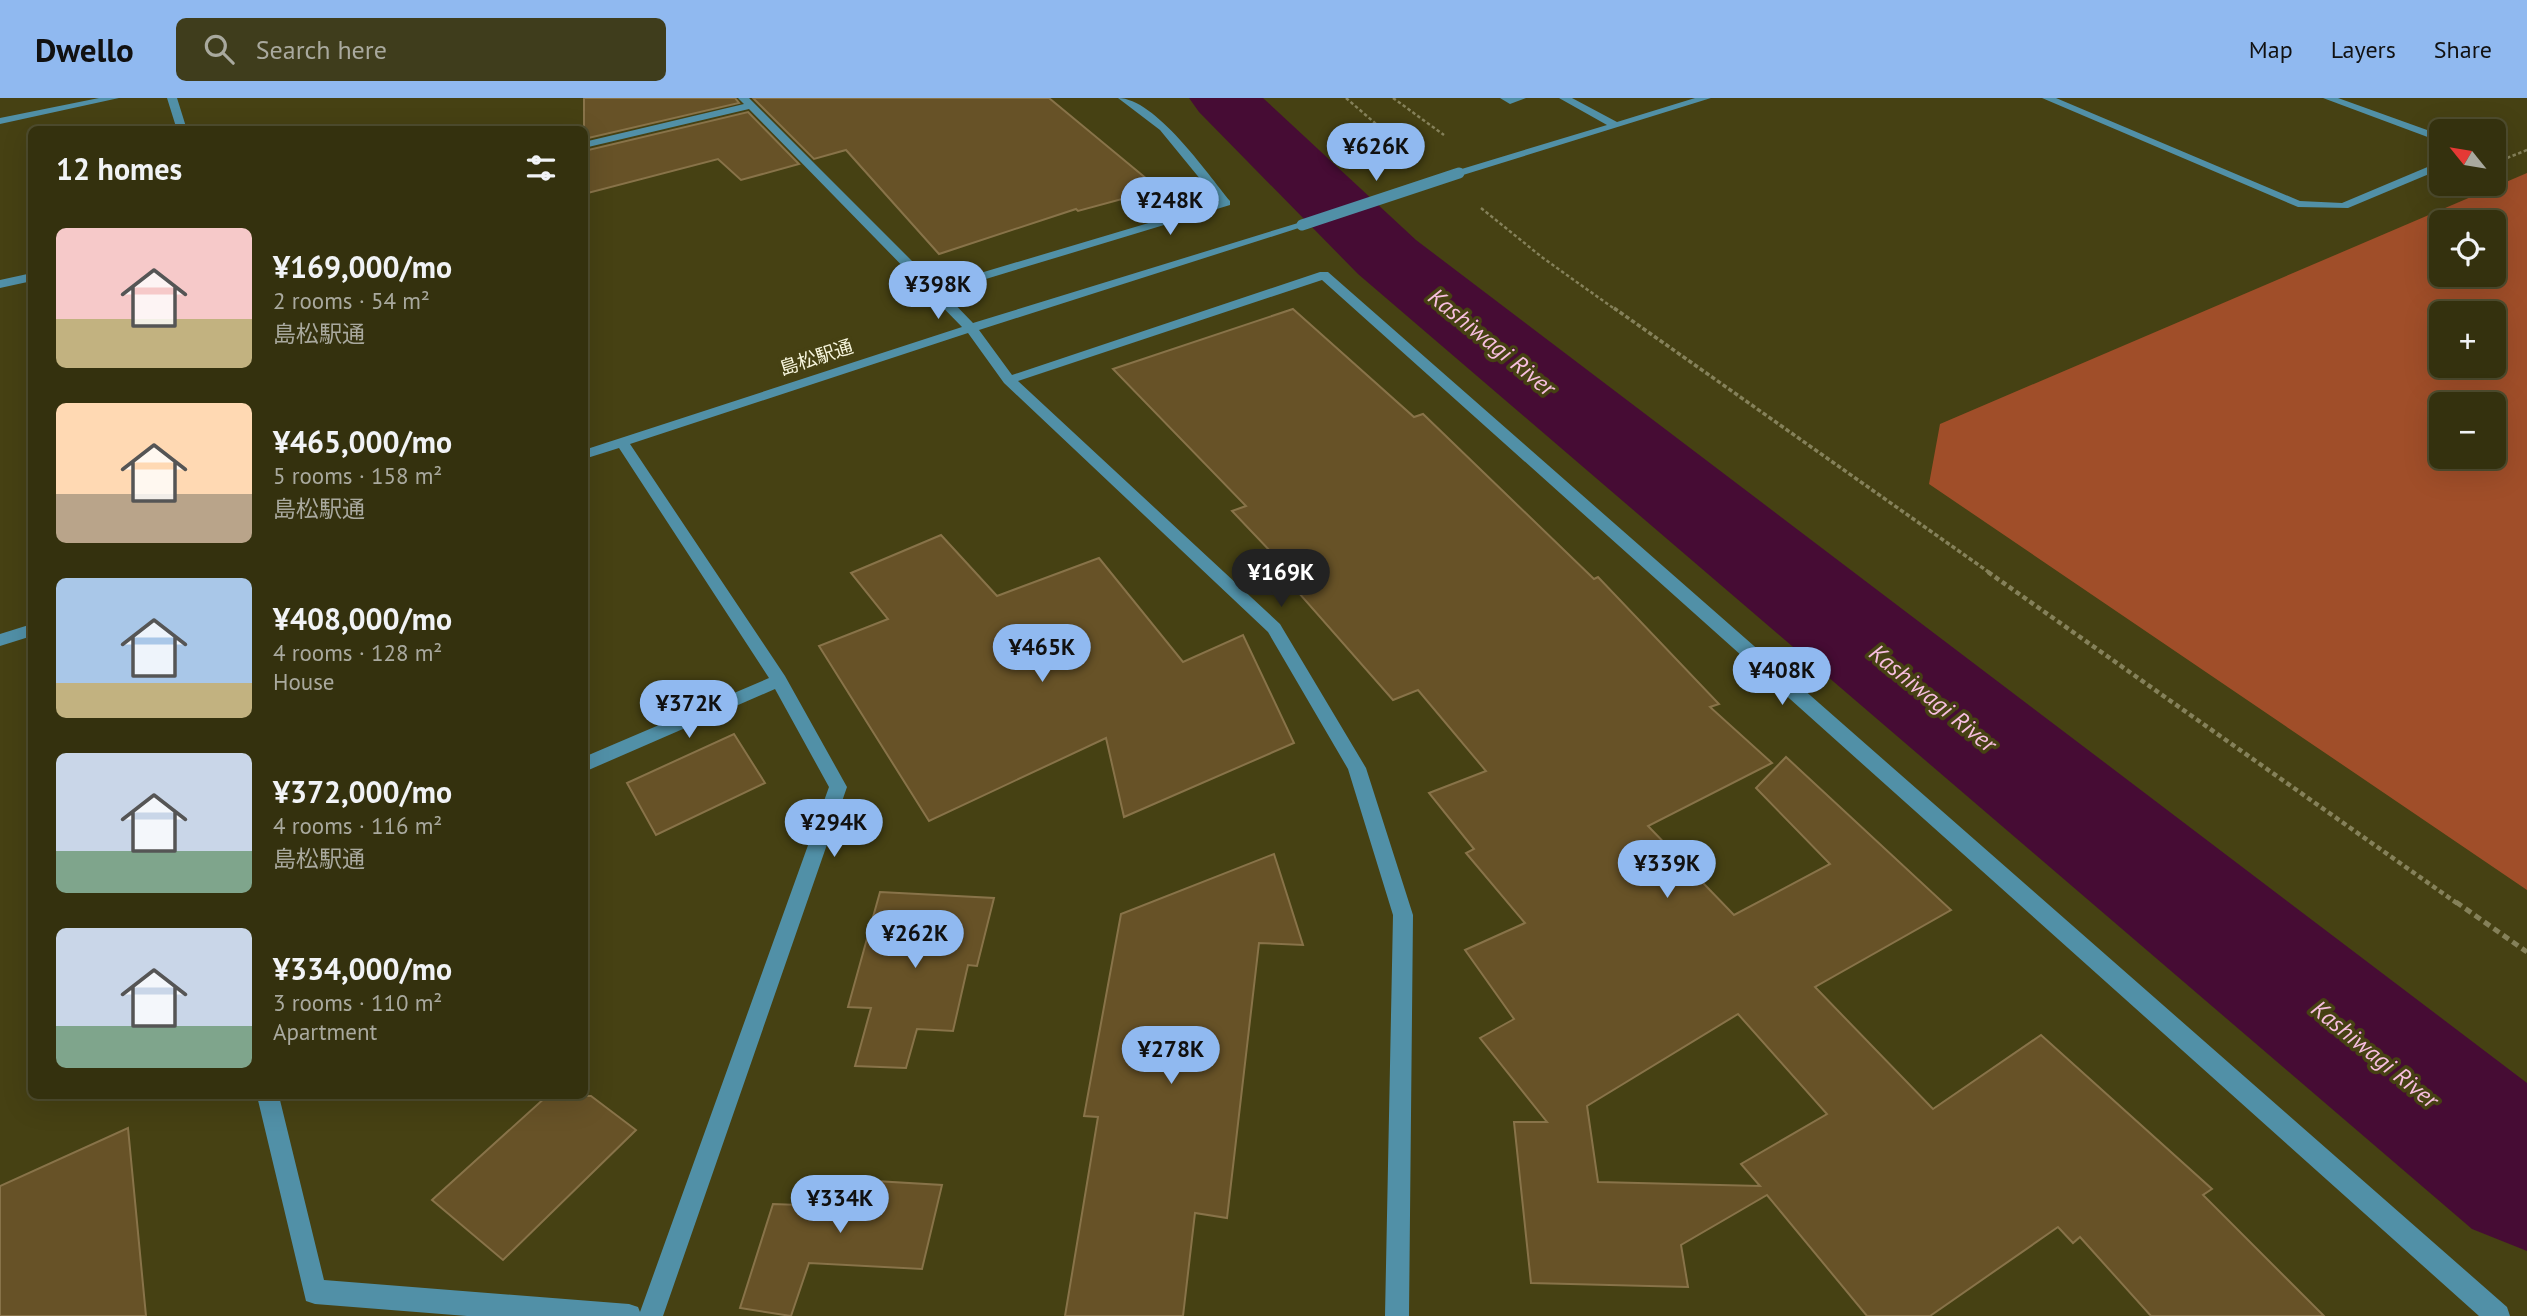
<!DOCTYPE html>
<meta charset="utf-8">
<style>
:root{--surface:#34310e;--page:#3f3d1c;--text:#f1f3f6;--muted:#a9a99e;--line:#4e4c2e;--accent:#90b9f0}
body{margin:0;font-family:"PT Sans","Noto Sans JP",sans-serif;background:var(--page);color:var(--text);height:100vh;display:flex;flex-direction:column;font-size:26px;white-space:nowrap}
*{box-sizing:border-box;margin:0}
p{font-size:23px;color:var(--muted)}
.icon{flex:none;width:38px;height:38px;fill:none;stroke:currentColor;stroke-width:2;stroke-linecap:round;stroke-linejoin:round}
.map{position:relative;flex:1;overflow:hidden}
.details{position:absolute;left:28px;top:28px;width:560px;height:973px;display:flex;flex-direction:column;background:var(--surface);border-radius:10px;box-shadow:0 7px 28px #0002,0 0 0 2px var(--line)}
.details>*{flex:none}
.needle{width:46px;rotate:300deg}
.tools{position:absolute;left:2429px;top:21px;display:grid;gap:14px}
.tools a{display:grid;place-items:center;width:77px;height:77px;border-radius:10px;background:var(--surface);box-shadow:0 7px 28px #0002,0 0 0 2px var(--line);font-size:35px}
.price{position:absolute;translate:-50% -60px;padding:0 16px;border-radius:24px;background:var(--accent);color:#111;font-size:23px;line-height:46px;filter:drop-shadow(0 2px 4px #0008)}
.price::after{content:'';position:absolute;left:50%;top:42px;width:21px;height:16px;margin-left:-10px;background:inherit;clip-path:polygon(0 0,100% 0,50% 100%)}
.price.selected{background:#222;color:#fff}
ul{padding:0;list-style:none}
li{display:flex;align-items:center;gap:21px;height:175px;padding:0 28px}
li span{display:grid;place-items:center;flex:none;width:196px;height:140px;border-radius:10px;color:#555}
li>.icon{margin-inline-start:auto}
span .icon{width:84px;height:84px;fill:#fffc;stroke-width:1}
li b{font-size:30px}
h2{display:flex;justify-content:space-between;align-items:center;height:84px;padding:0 28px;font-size:30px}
header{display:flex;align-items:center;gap:42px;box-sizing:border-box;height:98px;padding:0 35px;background:var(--accent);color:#111}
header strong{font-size:33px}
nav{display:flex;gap:38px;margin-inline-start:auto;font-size:24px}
.search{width:490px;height:63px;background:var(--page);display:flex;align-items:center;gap:18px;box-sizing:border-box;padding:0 24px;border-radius:10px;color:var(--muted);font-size:26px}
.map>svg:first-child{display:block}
</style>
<header>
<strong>Dwello</strong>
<div class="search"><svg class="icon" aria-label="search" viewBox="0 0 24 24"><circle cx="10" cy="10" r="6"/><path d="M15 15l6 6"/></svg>Search here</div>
<nav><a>Map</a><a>Layers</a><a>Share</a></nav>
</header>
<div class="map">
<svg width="2527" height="1218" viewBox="0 0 2527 1218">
<rect width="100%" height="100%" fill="#464113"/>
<path fill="#a04e29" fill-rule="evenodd" d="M 2527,75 L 2527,792 L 1929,386 L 1940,326 ZM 2441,124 L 2494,124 L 2494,177 L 2441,177 ZM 2441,215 L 2494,215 L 2494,268 L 2441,268 ZM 2441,306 L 2494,306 L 2494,359 L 2441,359 Z"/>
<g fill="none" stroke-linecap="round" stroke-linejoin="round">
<path fill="#460c34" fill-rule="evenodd" d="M 1189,0 L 1263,0 L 1416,142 L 2527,985 L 2527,1153 L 2472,1131 L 1358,176 L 1199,14 Z"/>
</g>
<g fill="#675227" stroke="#887349" stroke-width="2" fill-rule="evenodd">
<path d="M 584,0 L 735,0 L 739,5 L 584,41 Z"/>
<path d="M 753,0 L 1049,0 L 1159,91 L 1078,113 L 1076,111 L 939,156 L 846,52 L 814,61 Z"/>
<path d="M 748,14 L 799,66 L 741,82 L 718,61 L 584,96 L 584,53 Z"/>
<path d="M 1293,211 L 1414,319 L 1423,316 L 1594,481 L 1598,479 L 1719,606 L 1710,609 L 1772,665 L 1648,728 L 1734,817 L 1830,766 L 1756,690 L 1786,659 L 1951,812 L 1815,889 L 1933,1011 L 2041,937 L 2212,1091 L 2203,1097 L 2324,1218 L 2151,1218 L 2080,1139 L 2073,1145 L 2058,1129 L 1930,1218 L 1867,1218 L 1767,1097 L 1681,1147 L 1688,1189 L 1531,1185 L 1514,1024 L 1547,1024 L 1480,940 L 1514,921 L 1465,852 L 1525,825 L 1466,755 L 1474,751 L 1429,695 L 1486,673 L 1418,592 L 1393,602 L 1283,477 L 1290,474 L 1232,413 L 1246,408 L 1113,271 ZM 1738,916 L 1827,1016 L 1741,1066 L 1760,1088 L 1598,1084 L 1587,1008 Z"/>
<path d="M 941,437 L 997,498 L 1099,460 L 1183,564 L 1243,537 L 1294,645 L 1124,719 L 1106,640 L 929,723 L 819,548 L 888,521 L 851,475 Z"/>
<path d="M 734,636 L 765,685 L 656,737 L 627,685 Z"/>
<path d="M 1274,756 L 1303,847 L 1259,845 L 1227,1120 L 1195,1115 L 1183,1218 L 1065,1218 L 1098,1019 L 1084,1018 L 1121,816 Z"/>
<path d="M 880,794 L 994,800 L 977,868 L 968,867 L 953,933 L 917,931 L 906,970 L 855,968 L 871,910 L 848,909 Z"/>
<path d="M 547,998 L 591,998 L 636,1032 L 503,1162 L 432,1102 Z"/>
<path d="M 128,1030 L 146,1218 L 0,1218 L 0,1088 Z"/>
<path d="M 808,1079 L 942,1087 L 922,1171 L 809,1165 L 791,1218 L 740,1210 L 773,1106 L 799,1107 Z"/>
</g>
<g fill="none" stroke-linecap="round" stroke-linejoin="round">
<g stroke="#85815a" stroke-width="2.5" stroke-dasharray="3.5 2.5" stroke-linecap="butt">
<path d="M 1346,0 L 1405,51"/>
<path d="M 1393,0 L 1444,37"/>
<path d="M 2507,60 L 2527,52"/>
<path d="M 1481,110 L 1543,160 L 1616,212"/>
</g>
<path stroke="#85815a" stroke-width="3.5" stroke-dasharray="4.5 2.5" stroke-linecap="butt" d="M 1614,210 L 1990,475"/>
<path stroke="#85815a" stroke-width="4.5" stroke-dasharray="5 3.5" stroke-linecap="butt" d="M 1988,474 L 2458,806"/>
<path stroke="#85815a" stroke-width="5" stroke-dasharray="7 4.5" stroke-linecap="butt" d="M 2456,804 L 2527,854"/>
<g fill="#5190a7" fill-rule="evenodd">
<path d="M 99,0 L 119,0 L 0,26 L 0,20 Z"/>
<path d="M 167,0 L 177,0 L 187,32 L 177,32 Z"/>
<path d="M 738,0 L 749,0 L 937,188 L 1219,104 L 1160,32 L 1118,0 C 1155,0 1207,75 1230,103 L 1230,107 L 943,194 L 973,225 L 1298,125 L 1308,127 L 979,232 L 1012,277 L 1320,174 L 1328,174 L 2507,1209 L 2510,1218 L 2479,1218 L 1322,182 L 1018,283 L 1280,526 L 1366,670 L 1413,817 L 1409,1218 L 1385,1218 L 1393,817 L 1348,671 L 1268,534 L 1004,285 L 968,235 L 630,346 L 785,578 L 847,689 L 663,1218 L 467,1218 L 315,1206 L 306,1203 L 257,998 L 279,998 L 324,1182 L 629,1206 L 638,1209 L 640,1214 L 829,689 L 775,591 L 584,674 L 584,659 L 769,580 L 619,350 L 584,361 L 584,352 L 962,229 L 749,11 L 584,50 L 584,44 L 744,6 Z"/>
<path d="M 1500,0 L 1526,0 L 1510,6 Z"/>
<path d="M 1559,0 L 1572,0 L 1617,24 L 1695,0 L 1711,0 L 1463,77 L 1455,77 L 1455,73 L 1607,27 Z"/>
<path d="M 2042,0 L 2056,0 L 2300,103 L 2342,105 L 2437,65 L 2441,64 L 2441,71 L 2348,110 L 2298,109 Z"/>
<path d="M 2323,0 L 2338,0 L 2441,37 L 2441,44 Z"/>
<path d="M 32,175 L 32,183 L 0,190 L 0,182 Z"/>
<path d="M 32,526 L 32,538 L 0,548 L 0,536 Z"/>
</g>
<path stroke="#5190a7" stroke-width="11" d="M 1302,127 L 1459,75"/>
</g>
<g text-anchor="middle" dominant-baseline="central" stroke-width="7" stroke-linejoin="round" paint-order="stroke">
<g font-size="19" fill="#f8f6de" stroke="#464113">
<text transform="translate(816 259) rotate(-18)">島松駅通</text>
</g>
<g font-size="24" font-style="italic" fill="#f7bedf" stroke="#464113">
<text transform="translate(1492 244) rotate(39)">Kashiwagi River</text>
<text transform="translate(1933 600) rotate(39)">Kashiwagi River</text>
<text transform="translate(2375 956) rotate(39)">Kashiwagi River</text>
</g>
</g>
</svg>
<div class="tools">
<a><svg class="needle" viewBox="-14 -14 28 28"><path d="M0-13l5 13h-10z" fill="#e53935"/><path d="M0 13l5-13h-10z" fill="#a9a99e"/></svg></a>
<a><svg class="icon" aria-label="locate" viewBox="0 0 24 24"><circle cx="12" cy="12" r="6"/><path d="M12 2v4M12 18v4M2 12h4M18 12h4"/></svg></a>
<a>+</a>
<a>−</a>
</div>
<b class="price" style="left:1376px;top:85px">¥626K</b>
<b class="price" style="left:1170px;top:139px">¥248K</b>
<b class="price" style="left:938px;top:223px">¥398K</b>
<b class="price selected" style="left:1281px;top:511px">¥169K</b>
<b class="price" style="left:1042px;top:586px">¥465K</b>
<b class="price" style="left:1782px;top:609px">¥408K</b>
<b class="price" style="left:689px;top:642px">¥372K</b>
<b class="price" style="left:834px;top:761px">¥294K</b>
<b class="price" style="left:1667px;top:802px">¥339K</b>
<b class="price" style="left:915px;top:872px">¥262K</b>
<b class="price" style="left:1171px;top:988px">¥278K</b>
<b class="price" style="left:840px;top:1137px">¥334K</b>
<section class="details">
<h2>12 homes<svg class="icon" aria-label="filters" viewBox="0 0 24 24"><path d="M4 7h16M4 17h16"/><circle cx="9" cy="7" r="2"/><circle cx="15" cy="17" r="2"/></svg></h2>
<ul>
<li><span style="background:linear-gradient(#f6c9c9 65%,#c2b280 0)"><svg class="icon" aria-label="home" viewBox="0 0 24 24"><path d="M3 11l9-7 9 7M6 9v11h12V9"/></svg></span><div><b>¥169,000/mo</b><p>2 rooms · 54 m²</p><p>島松駅通</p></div></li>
<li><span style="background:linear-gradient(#ffd9b3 65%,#b9a48a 0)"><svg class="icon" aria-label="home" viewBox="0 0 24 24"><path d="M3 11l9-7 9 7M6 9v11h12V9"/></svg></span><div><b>¥465,000/mo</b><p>5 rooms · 158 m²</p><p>島松駅通</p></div></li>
<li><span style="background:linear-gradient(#a9c7e8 75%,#c2b280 0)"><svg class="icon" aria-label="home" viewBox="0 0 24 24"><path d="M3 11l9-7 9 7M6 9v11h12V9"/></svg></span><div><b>¥408,000/mo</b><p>4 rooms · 128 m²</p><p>House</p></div></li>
<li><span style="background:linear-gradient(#c9d6e8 70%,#7fa58c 0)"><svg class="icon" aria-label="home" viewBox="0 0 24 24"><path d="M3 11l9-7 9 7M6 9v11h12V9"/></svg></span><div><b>¥372,000/mo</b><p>4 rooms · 116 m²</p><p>島松駅通</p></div></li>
<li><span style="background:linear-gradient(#c9d6e8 70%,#7fa58c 0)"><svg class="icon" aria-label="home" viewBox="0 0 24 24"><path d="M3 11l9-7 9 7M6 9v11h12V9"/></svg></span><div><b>¥334,000/mo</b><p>3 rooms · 110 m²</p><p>Apartment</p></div></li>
</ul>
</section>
</div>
